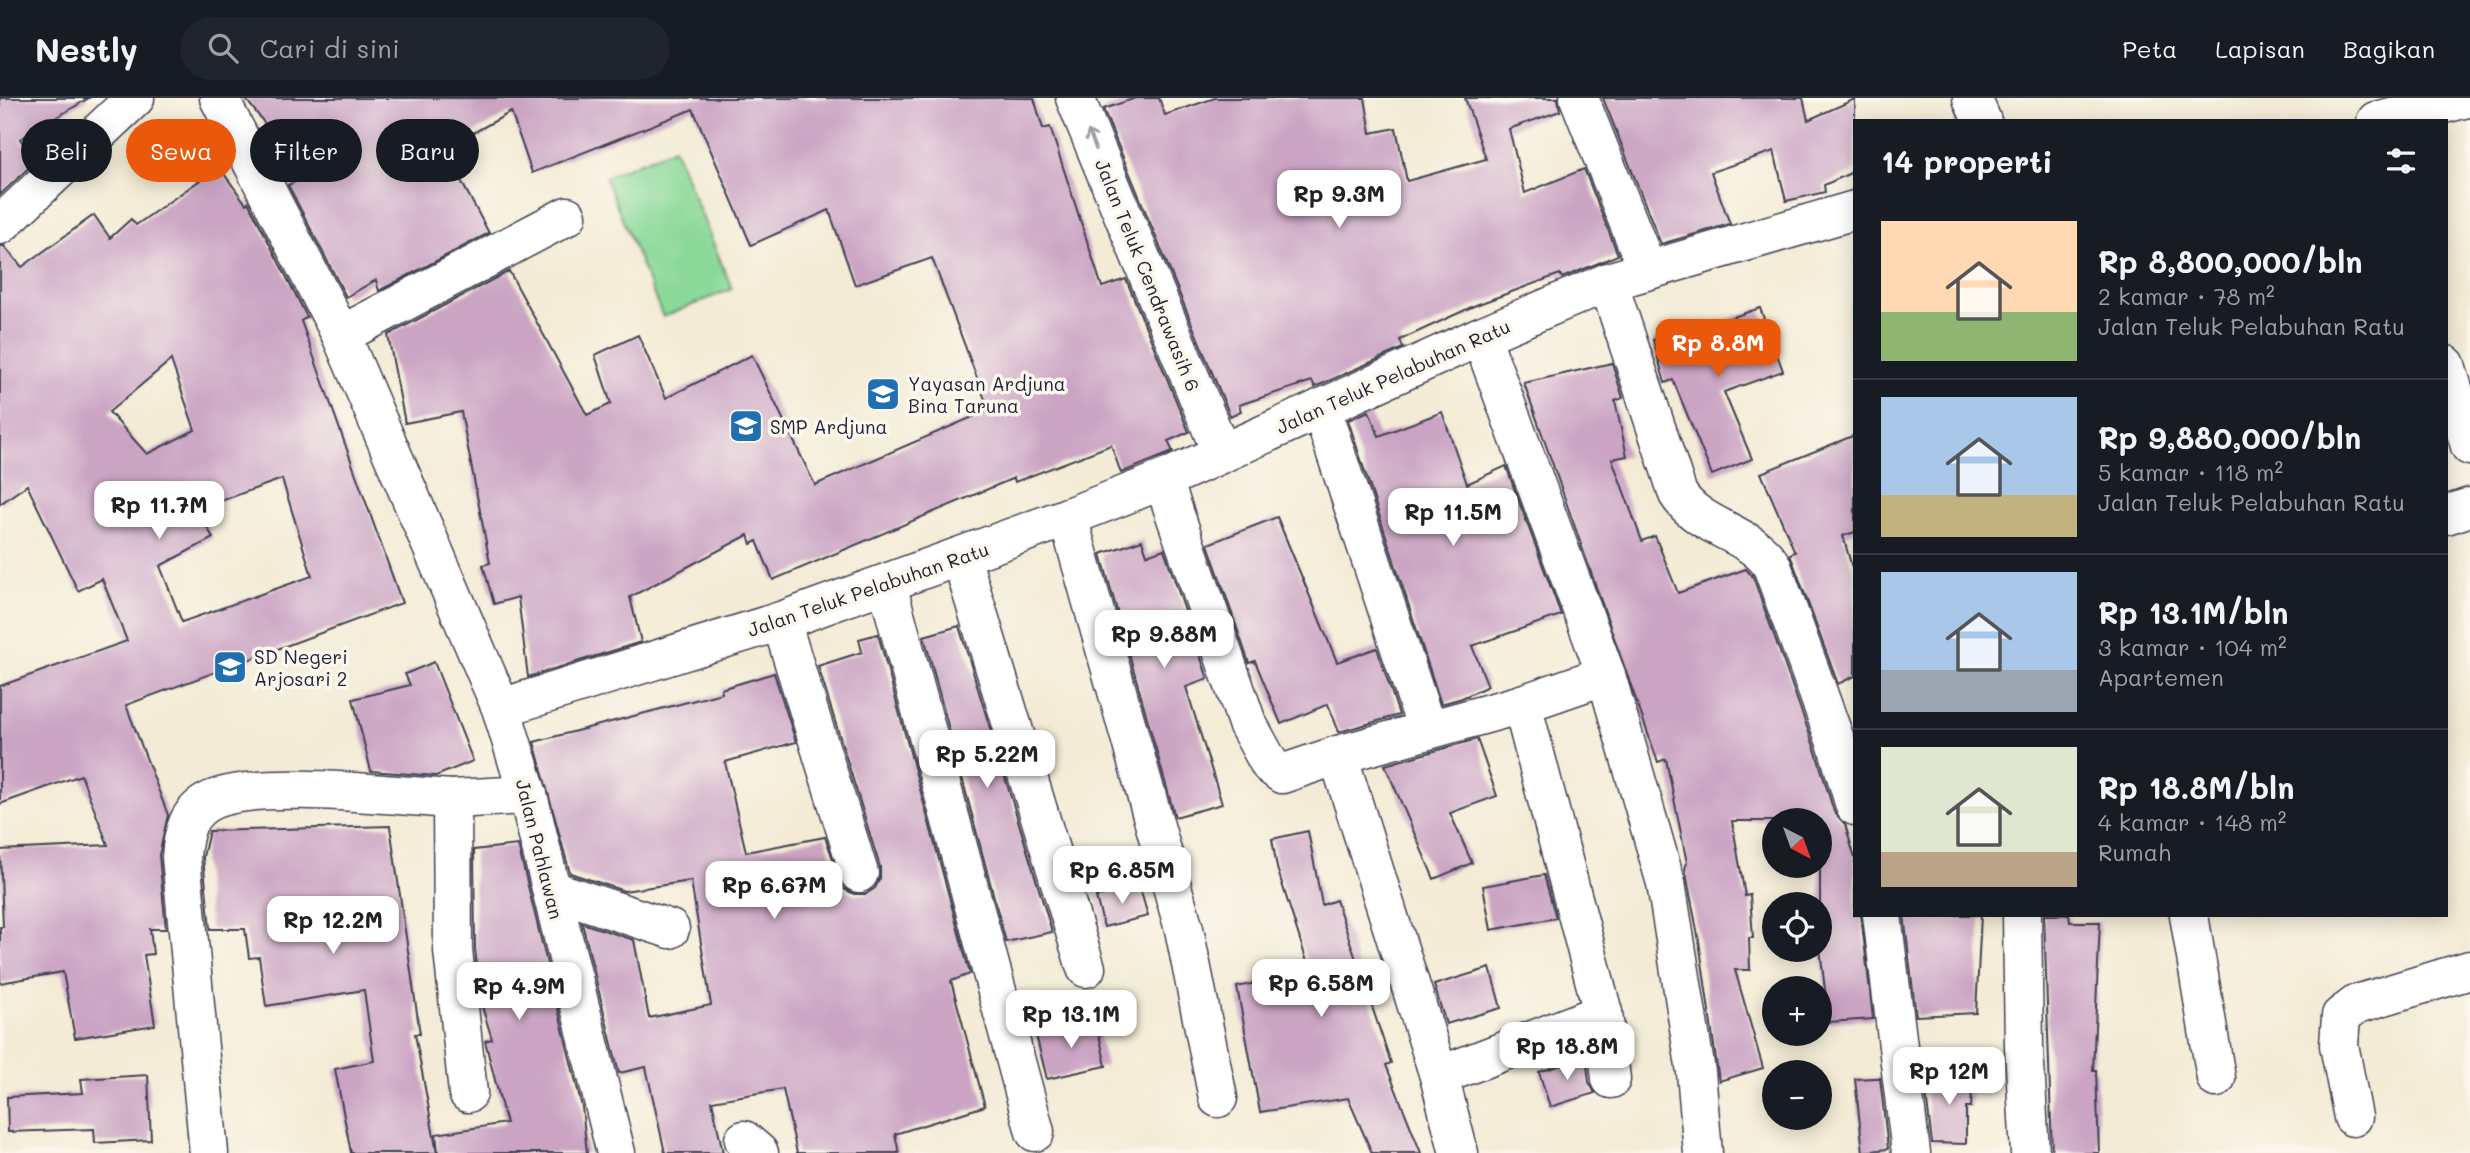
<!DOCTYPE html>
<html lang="id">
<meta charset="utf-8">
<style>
:root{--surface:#171b24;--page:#20242c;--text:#f1f3f6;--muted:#9ea1a6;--line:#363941;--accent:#ea580c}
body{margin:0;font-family:Mali,sans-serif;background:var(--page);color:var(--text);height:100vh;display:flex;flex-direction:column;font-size:26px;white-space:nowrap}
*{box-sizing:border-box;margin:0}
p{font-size:23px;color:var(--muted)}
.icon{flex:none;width:38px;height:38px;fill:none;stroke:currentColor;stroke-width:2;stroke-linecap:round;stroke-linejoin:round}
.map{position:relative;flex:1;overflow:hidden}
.sheet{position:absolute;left:1853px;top:21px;width:595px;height:798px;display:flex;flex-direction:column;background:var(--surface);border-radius:0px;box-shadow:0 4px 18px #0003}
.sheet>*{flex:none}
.banner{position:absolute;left:21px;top:21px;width:665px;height:63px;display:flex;gap:14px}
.needle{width:46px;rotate:139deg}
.buttons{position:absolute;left:1762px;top:710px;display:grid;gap:14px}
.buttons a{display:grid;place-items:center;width:70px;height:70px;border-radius:50%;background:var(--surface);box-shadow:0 4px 18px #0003;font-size:35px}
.price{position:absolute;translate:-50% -60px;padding:0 16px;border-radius:14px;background:#fff;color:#222;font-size:23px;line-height:46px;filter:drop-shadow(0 2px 4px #0008)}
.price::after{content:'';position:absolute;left:50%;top:42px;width:21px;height:16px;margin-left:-10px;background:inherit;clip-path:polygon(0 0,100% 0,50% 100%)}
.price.active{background:var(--accent);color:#fff}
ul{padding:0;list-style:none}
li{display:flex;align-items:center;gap:21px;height:175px;padding:0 28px}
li+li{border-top:2px solid var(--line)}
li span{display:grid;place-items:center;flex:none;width:196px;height:140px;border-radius:0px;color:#555}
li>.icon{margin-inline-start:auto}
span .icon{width:84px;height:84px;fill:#fffc;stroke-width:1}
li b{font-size:30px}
h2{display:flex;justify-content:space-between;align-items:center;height:84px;padding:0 28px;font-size:30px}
.tag{padding:0 24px;border-radius:32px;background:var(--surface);box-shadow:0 4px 18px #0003;font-size:24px;line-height:63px}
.tag.active{background:var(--accent);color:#fff}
header{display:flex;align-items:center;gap:42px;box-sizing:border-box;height:98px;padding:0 35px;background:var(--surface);border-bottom:2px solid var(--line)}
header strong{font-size:33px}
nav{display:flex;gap:38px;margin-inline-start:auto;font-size:24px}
.search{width:490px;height:63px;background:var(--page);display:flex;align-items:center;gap:18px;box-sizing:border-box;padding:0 24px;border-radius:38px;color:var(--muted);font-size:26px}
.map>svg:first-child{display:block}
</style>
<header>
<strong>Nestly</strong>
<div class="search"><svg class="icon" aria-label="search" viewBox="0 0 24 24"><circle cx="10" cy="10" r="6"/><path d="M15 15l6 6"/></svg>Cari di sini</div>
<nav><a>Peta</a><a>Lapisan</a><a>Bagikan</a></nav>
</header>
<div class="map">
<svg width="2470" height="1055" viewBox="0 0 2470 1055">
<rect width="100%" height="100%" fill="#fbf7ec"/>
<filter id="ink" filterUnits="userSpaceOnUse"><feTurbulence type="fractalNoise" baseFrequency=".0143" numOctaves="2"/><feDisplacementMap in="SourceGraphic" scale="14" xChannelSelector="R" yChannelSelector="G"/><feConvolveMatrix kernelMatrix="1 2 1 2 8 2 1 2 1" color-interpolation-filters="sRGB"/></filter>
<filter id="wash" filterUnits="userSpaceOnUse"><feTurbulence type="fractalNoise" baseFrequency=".00686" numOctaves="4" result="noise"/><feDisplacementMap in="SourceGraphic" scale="28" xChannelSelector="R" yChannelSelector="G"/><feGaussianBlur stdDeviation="1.57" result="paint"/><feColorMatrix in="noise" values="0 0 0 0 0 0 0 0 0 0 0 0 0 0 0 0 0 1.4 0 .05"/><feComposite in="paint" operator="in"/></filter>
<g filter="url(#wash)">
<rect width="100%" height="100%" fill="#f3ebd5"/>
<path fill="#8bd998" stroke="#567e6a" stroke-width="2" d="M 674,50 L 732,191 L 663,219 L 605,79 Z"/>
<g id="blocks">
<g fill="#cba4c4" fill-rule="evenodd">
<path d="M 0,0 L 89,0 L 20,41 L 36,63 L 0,97 Z"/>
<path d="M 245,0 L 1034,0 L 1043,31 L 1050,29 L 1102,189 L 1126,181 L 1189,334 L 1168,343 L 1173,354 L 1121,375 L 1111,347 L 1015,384 L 1014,380 L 773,482 L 757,443 L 751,446 L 748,437 L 630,499 L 641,544 L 528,579 L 518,499 L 494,506 L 483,467 L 490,465 L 461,314 L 405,325 L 388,237 L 509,173 L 587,317 L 611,306 L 595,257 L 638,237 L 666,300 L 752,257 L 815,387 L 989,312 L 932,160 L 855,187 L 829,112 L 751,147 L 693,11 L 532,75 L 511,14 L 444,51 L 489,135 L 379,193 L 376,182 L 346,199 L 288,87 L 306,79 Z"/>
<path d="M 1136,0 L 1159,0 L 1165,17 L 1215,0 L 1365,0 L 1371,35 L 1396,30 L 1407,83 L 1486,61 L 1465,0 L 1558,0 L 1560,13 L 1509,31 L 1525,95 L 1584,71 L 1618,157 L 1562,180 L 1560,176 L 1476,207 L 1400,242 L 1403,250 L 1315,289 L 1312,283 L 1239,307 L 1241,313 L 1230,318 L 1103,11 Z"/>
<path d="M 1603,0 L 1803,0 L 1808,22 L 1855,1 L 1855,73 L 1824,87 L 1825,94 L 1786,103 L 1774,53 L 1711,74 L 1730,126 L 1661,146 Z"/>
<path d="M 219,69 L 246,106 L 248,104 L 307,219 L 301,223 L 402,505 L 126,607 L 168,717 L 159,757 L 166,831 L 150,831 L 153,856 L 144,857 L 155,927 L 75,940 L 63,874 L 0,885 L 0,829 L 3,829 L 0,752 L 108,747 L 81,677 L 0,706 L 0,588 L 127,543 L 102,481 L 78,493 L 27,387 L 0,406 L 0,148 L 4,148 L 22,169 L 94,117 L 110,140 L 131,121 L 136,127 ZM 171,262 L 195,332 L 147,356 L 109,314 ZM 282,381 L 312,478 L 182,524 L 160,468 L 213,440 L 198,411 Z"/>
<path d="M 1760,210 L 1783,273 L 1724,294 L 1752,361 L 1712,377 L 1673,282 L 1665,285 L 1653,242 L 1687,230 L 1688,234 Z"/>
<path d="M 1612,265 L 1623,300 L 1615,303 L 1627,358 L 1612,361 L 1642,443 L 1655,438 L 1678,495 L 1746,471 L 1753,479 L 1816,654 L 1834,714 L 1845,726 L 1855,761 L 1855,817 L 1861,817 L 1873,921 L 1829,924 L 1820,851 L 1820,723 L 1732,723 L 1745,798 L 1750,797 L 1753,840 L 1749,840 L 1750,872 L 1735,872 L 1763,970 L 1719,983 L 1699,843 L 1685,770 L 1687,765 L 1666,661 L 1658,664 L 1524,285 Z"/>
<path d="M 1369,313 L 1379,338 L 1442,314 L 1467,386 L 1506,368 L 1561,517 L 1472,548 L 1488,588 L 1462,600 L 1441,606 L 1348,322 Z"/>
<path d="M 1855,337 L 1855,434 L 1843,438 L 1855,480 L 1855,578 L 1838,586 L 1790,456 L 1795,454 L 1761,375 Z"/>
<path d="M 1277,419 L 1337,564 L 1377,550 L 1399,617 L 1339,634 L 1328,606 L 1281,626 L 1255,563 L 1249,565 L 1208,446 Z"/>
<path d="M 1142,442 L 1147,457 L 1164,451 L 1208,581 L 1186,589 L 1222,706 L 1175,719 L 1101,456 Z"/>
<path d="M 959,528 L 1052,834 L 1006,844 L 924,538 Z"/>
<path d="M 878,536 L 970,876 L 951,883 L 985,1008 L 895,1036 L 899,1055 L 797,1055 L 783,991 L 712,1003 L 723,1055 L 665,1055 L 646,969 L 619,975 L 582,825 L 634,842 L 649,920 L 711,907 L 691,783 L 624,793 L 570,775 L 534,644 L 722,595 L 721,591 L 774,575 L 796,644 L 725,664 L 746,754 L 825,739 L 844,791 L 854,796 L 866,796 L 875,790 L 880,780 L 880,769 L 818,568 L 862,554 L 859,541 Z"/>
<path d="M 434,564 L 473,663 L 436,678 L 371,673 L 353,601 L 410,587 L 405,576 Z"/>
<path d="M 1477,641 L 1497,698 L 1450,715 L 1472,765 L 1434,781 L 1385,667 Z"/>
<path d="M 390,728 L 420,936 L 415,936 L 437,1055 L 351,1055 L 335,971 L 374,963 L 364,892 L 266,908 L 259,859 L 249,860 L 245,831 L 210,831 L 203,759 L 209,733 Z"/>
<path d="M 1308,733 L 1322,807 L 1336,802 L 1391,965 L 1386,967 L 1421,1055 L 1372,1055 L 1348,1000 L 1260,1014 L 1237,889 L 1310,873 L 1277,770 L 1272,741 Z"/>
<path d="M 518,747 L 582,1009 L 587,1055 L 438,1055 L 436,1036 L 506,1025 L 485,943 L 492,941 L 481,905 L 475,851 L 474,752 Z"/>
<path d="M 1544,777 L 1556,820 L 1491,832 L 1483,788 Z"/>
<path d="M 1139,787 L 1148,818 L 1104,829 L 1096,799 Z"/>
<path d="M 1904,817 L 1981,817 L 1976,915 L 1916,918 Z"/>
<path d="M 2044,817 L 2069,817 L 2070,824 L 2100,824 L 2093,972 L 2096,972 L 2099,1055 L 2052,1055 Z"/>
<path d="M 1490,870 L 1501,910 L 1446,926 L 1434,887 Z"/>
<path d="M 1096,923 L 1106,968 L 1047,981 L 1036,937 Z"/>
<path d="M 1586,959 L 1589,984 L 1595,995 L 1550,1009 L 1539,974 Z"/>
<path d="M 148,977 L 151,1042 L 95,1045 L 94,1031 L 8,1034 L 7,999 L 83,995 L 81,981 Z"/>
<path d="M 1973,977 L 1971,1009 L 1966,1009 L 1966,1046 L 1932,1045 L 1924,978 Z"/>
<path d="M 1874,980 L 1880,980 L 1888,1051 L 1863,1054 L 1855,981 Z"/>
</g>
</g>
</g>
<g filter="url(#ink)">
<use href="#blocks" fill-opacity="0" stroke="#414052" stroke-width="2"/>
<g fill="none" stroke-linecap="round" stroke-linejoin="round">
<g stroke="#414052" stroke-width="41">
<g id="minor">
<path d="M 219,0 L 341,237 L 501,610 L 528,697 L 616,1055"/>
<path d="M 1075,0 L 1221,354"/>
<path d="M 1579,0 L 1647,171"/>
<path d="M 1972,0 L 1982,23"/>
<path d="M 2376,23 L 2467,0"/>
<path d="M 0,127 L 135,0"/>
<path d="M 1608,184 L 1678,396 C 1700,431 1751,434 1772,468 L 1837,647 L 1855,708"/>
<path d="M 341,237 L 567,118"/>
<path d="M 1481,238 L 1606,577 L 1666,785 L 1696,974 L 1703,1055"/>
<path d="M 2446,267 L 2470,348"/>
<path d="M 1321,310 L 1427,632"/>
<path d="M 1163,382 L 1247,625 L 1270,667 L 1282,676 L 1338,657 L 1439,978 L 1459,1055"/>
<path d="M 2446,417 L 2470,409"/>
<path d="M 1068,419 L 1184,831 L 1218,1000"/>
<path d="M 961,459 L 1086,870"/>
<path d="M 887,486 L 1035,1034"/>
<path d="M 781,523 L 859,775"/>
<path d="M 501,610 L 781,523 L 1068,419 L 1163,382 L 1481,238 L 1608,184 L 1855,112"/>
<path d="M 1338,657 L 1522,606 L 1606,577"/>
<path d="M 552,792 L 670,831"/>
<path d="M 1882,817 L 1911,1055"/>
<path d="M 2022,817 L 2024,949 L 2030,1055"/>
<path d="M 2189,817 L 2216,980"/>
<path d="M 1603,915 L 1611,981"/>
<path d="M 1439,978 L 1603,915 L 1522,606"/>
<path d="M 468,995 L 453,852 L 452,701 L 528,697"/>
<path d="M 2353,1019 L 2339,947 L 2341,918 L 2357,906 L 2470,872"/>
<path d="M 744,1042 L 759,1055"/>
<path d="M 209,1055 L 181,759 C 183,735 187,713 212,702 C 260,681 396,698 452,701"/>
</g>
</g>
<use href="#minor" stroke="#fff" stroke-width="38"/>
</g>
<defs><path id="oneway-shaft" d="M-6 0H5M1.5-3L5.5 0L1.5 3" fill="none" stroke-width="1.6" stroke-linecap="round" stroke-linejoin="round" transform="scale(1.75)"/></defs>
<use stroke="#9c9ca7" href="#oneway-shaft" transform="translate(1092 42) rotate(-112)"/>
</g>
<defs>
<g id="school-square" transform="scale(1.75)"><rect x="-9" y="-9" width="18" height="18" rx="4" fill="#1f6fb2" stroke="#fbf7ec"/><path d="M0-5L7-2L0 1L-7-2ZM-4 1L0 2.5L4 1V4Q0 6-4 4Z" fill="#fff"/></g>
</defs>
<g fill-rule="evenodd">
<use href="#school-square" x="883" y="296"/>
<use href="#school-square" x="746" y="328"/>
<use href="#school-square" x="230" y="569"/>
</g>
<g text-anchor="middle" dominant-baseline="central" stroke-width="7" stroke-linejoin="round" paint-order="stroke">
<g font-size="19" fill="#22223b" stroke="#fbf7ec">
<text transform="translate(1148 177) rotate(68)">Jalan Teluk Cendrawasih 6</text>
<text transform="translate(1393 278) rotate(-24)">Jalan Teluk Pelabuhan Ratu</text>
<text transform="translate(868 491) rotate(-19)">Jalan Teluk Pelabuhan Ratu</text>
<text transform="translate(540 751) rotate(76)">Jalan Pahlawan</text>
</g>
<g font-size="19" fill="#22223b" stroke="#fbf7ec" text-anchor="start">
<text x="908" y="285">Yayasan Ardjuna<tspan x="908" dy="22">Bina Taruna</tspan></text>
<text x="770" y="328">SMP Ardjuna</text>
<text x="254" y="558">SD Negeri<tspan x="254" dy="22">Arjosari 2</tspan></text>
</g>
</g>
</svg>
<div class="buttons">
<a><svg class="needle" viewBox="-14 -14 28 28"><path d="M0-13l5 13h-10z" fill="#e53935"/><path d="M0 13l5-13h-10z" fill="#9ea1a6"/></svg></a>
<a><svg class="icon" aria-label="locate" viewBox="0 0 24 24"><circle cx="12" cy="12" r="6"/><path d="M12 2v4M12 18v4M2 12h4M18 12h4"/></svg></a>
<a>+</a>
<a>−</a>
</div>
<b class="price" style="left:1339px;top:132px">Rp 9.3M</b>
<b class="price active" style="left:1718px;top:281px">Rp 8.8M</b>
<b class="price" style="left:159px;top:443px">Rp 11.7M</b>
<b class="price" style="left:1453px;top:450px">Rp 11.5M</b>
<b class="price" style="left:1164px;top:572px">Rp 9.88M</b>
<b class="price" style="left:987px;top:692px">Rp 5.22M</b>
<b class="price" style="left:1122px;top:808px">Rp 6.85M</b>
<b class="price" style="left:774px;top:823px">Rp 6.67M</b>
<b class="price" style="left:333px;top:858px">Rp 12.2M</b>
<b class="price" style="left:1321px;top:921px">Rp 6.58M</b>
<b class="price" style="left:519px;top:924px">Rp 4.9M</b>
<b class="price" style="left:1071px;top:952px">Rp 13.1M</b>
<b class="price" style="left:1567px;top:984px">Rp 18.8M</b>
<b class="price" style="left:1949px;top:1009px">Rp 12M</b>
<div class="banner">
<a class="tag">Beli</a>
<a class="tag active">Sewa</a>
<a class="tag">Filter</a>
<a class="tag">Baru</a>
</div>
<section class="sheet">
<h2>14 properti<svg class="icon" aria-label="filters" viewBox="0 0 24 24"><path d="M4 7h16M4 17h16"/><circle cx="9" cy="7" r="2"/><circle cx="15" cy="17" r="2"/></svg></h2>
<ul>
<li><span style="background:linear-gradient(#ffd9b3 65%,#8fb573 0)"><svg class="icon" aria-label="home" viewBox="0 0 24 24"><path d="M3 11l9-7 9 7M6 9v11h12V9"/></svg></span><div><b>Rp 8,800,000/bln</b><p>2 kamar · 78 m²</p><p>Jalan Teluk Pelabuhan Ratu</p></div></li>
<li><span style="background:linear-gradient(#a9c7e8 70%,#c2b280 0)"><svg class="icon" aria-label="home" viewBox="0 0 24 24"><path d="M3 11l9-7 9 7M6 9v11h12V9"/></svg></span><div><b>Rp 9,880,000/bln</b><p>5 kamar · 118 m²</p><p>Jalan Teluk Pelabuhan Ratu</p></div></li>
<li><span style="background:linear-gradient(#a9c7e8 70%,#9aa5b1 0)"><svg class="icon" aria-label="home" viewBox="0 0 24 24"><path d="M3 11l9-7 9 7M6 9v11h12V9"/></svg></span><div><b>Rp 13.1M/bln</b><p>3 kamar · 104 m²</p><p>Apartemen</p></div></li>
<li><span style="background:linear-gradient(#dfe7d0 75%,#b9a48a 0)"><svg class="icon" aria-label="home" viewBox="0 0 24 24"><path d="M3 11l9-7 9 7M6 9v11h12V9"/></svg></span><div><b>Rp 18.8M/bln</b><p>4 kamar · 148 m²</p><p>Rumah</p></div></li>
</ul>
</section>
</div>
